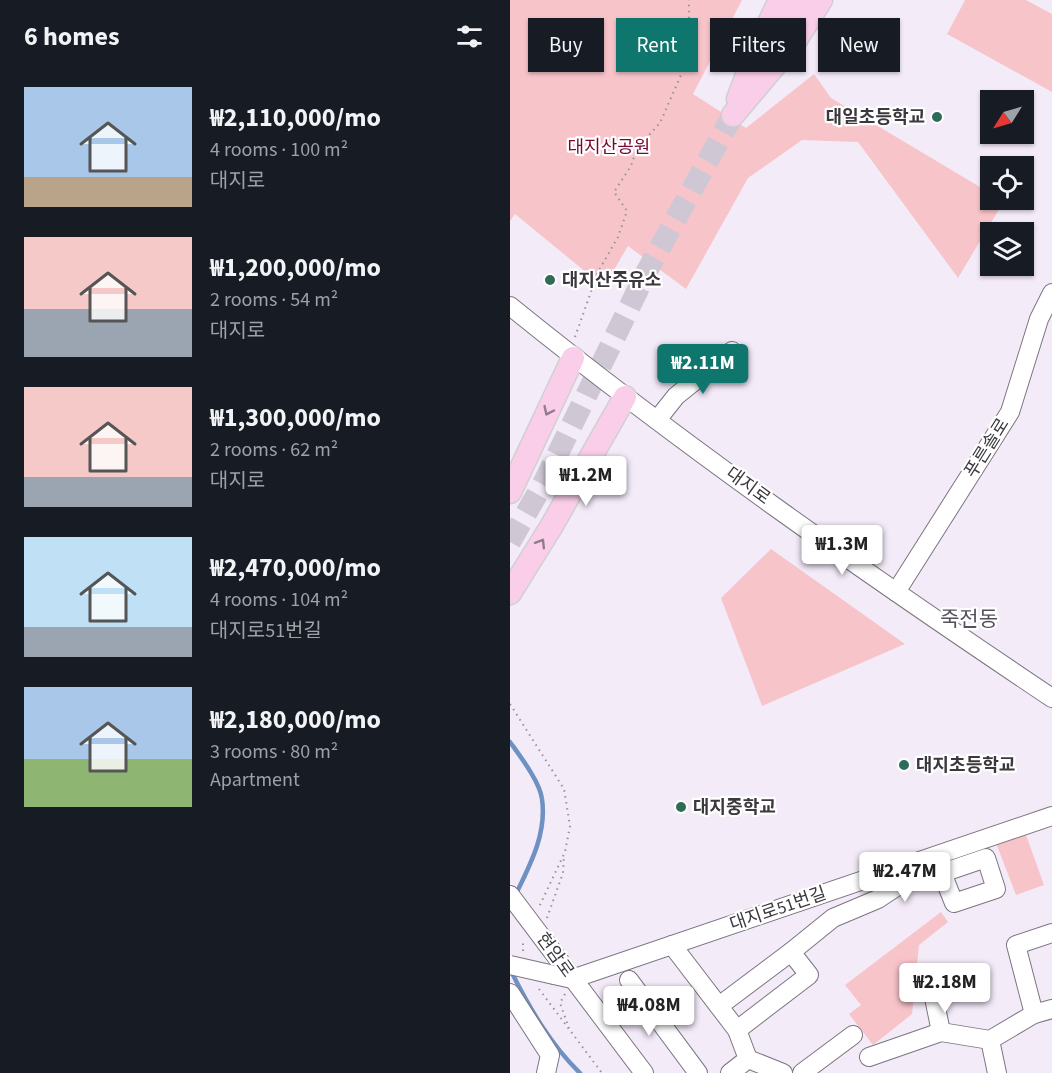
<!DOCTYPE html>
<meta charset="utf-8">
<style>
:root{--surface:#171b24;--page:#20242c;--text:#f1f3f6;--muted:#9ea1a6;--accent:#0f766e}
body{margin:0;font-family:"Source Sans 3","Noto Sans KR",sans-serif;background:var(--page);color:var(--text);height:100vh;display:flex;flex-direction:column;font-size:22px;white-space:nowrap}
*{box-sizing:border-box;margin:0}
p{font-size:20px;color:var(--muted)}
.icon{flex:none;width:33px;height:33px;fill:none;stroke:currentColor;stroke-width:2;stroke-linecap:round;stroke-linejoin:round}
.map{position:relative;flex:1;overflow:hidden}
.panel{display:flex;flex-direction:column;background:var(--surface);width:510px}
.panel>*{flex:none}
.banner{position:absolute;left:18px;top:18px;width:434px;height:54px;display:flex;gap:12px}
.needle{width:39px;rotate:233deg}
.tools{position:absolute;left:470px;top:90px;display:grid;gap:12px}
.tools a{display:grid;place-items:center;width:54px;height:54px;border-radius:0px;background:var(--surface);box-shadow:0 2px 4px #0004;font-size:30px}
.price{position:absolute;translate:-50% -51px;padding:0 14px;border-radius:6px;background:#fff;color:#222;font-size:20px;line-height:39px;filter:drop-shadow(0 2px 3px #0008)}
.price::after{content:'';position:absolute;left:50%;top:36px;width:18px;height:14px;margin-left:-9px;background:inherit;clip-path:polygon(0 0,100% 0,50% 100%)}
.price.on{background:var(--accent);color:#fff}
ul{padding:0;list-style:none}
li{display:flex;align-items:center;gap:18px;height:150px;padding:0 24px}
li span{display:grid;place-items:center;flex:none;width:168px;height:120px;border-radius:0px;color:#555}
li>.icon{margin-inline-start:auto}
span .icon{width:72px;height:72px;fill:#fffc;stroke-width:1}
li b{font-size:26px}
h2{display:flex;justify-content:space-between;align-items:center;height:72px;padding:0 24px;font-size:26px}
.pill{padding:0 21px;border-radius:0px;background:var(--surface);box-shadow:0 2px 4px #0004;font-size:21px;line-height:54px}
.pill.on{background:var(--accent);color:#fff}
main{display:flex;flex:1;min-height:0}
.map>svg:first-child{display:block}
</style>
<main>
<section class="panel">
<h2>6 homes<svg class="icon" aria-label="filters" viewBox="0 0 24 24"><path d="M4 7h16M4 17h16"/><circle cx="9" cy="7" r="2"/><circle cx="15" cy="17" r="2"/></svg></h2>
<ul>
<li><span style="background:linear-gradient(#a9c7e8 75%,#b9a48a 0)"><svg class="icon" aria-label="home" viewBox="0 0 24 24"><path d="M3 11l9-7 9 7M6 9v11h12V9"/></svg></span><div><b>₩2,110,000/mo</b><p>4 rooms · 100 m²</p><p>대지로</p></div></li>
<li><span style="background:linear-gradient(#f6c9c9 60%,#9aa5b1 0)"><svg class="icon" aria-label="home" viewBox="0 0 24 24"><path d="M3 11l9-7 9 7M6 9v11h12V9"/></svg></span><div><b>₩1,200,000/mo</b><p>2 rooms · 54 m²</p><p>대지로</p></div></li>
<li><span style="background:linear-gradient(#f6c9c9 75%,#9aa5b1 0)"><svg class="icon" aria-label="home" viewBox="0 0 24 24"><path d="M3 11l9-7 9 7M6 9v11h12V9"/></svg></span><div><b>₩1,300,000/mo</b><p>2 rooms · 62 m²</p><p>대지로</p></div></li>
<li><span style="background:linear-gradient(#bfe0f5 75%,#9aa5b1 0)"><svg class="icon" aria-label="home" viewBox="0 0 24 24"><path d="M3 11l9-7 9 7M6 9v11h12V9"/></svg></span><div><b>₩2,470,000/mo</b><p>4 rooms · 104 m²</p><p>대지로51번길</p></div></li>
<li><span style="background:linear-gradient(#a9c7e8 60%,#8fb573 0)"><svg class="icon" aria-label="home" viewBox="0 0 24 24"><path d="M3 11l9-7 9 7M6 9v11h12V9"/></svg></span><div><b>₩2,180,000/mo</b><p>3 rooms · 80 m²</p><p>Apartment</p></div></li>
</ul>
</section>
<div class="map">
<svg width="542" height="1073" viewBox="0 0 542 1073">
<rect width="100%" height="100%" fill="#f4ebf9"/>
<g fill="#f7c4ca">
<path d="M 0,0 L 232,0 L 183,94 L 236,128 L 304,74 L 321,98 L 480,193 L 480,200 L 494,201 L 448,278 L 348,142 L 292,140 L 238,178 L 176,289 L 118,246 L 94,287 L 5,214 L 0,221 Z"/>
<path d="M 455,0 L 516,0 L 542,14 L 542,92 L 437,34 Z"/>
<path d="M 261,549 L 395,644 L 252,706 L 211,598 Z"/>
<path d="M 515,832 L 534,885 L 506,895 L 486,843 Z"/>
<path d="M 431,912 L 438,922 L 409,945 L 402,1014 L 363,1045 L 339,1014 L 351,1005 L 335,985 Z"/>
</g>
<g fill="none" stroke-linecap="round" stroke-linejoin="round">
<g stroke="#6e90c2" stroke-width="4.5">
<path d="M 0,742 C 10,756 30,782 32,799 C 37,834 20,865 5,896"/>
<path d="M 1,971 C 19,1007 40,1044 70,1073"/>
</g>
<path stroke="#cfc7d4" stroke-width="22" stroke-dasharray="22 11" stroke-linecap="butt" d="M 0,542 L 34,482 L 137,271 L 223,115"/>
<g stroke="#7c7581" stroke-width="20">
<g id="minor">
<path d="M 0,306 C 173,446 357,574 542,698"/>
<path d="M 147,420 L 166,396 L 222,351"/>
<path d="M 386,592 L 500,412 L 529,319 L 542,293"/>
<path d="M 0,895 L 134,1073"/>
<path d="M 542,933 L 506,945 L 524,1014 L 542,1009"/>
<path d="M 162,945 L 227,1030 L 238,1059 L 220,1073"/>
<path d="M 281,952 L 323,918 L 368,899 L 403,876 L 432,873 L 476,858 L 486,889 L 444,903 L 432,873"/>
<path d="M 44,975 L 62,979 L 542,816"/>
<path d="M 119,980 L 188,1073"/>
<path d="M 421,983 L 431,1032"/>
<path d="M 0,993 L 40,1055 L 36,1073"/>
<path d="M 209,1006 L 281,952 L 299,975 L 227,1030"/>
<path d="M 480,1040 L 487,1073"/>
<path d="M 359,1057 L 431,1032 L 480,1040 L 524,1014"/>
<path d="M 238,1059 L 273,1073"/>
<path d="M 292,1073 L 343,1035"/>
</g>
</g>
<g stroke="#d0cfd1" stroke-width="25">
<g id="major">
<path d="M 258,57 L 290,0"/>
<path d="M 228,99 L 247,48 L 270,0"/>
<path d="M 223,115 L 286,40 L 311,0"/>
<path d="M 0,492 L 63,358"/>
<path d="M 0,593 L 41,527 L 115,397"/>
</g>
</g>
<g stroke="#97919a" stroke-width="2" stroke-dasharray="1.5 4.5" stroke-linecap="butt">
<path d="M 65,337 L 88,272 L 108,237 L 117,211 L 104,192 L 121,166 L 127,148 L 150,123 L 174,68 L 179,33 L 179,0"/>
<path d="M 0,704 L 54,789 L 60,826 L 55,852 L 29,907"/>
<path d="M 37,918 L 53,873 L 54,855"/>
<path d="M 13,951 L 13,939"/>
<path d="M 29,989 L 92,1073"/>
<path d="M 55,994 L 50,1003 L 59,1028"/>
</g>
<use href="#minor" stroke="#fff" stroke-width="18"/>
<use href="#major" stroke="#facee9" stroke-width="22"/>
<g stroke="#7c7581" stroke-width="20" stroke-linecap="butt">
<path id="minor-bridge" d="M 0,965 L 44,975"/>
</g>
<use href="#minor-bridge" stroke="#fff" stroke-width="18"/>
</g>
<defs><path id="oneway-chevron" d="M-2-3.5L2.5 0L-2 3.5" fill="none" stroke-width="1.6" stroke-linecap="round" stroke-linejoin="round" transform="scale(1.5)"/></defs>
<g stroke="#927c8b">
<use href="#oneway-chevron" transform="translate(38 411) rotate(115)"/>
<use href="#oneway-chevron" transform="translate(31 543) rotate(-58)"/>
</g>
<g fill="#2e6c59" stroke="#fff" stroke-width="2">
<circle cx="427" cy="117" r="6"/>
<circle cx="40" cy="280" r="6"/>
<circle cx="394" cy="765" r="6"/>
<circle cx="171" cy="807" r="6"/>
</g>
<g text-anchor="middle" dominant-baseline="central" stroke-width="4.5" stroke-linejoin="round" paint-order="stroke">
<g font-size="18" font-weight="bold" fill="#3c393e" stroke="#fff" text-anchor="start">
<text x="415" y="117" text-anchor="end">대일초등학교</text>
<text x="52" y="280">대지산주유소</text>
<text x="406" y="765">대지초등학교</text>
<text x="183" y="807">대지중학교</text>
</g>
<g font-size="18" fill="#78082f" stroke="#fff">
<text x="99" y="147">대지산공원</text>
</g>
<g font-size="18" fill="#3c393e" stroke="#fff">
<text transform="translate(477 448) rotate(-58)">푸른솔로</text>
<text transform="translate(238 486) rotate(36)">대지로</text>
<text transform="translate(268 909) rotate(-19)">대지로51번길</text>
<text transform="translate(45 955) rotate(54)">현암로</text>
</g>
<g font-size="21" fill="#57505b" stroke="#fff">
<text x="459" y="619">죽전동</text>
</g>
</g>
</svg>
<div class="tools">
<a><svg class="needle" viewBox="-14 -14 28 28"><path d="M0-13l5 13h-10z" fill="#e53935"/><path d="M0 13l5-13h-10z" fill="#9ea1a6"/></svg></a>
<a><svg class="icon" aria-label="locate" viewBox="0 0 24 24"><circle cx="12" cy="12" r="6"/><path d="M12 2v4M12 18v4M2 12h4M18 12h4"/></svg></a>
<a><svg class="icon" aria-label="layers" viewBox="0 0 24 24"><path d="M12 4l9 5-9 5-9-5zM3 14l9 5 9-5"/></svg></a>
</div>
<b class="price on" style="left:193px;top:395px">₩2.11M</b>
<b class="price" style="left:76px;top:507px">₩1.2M</b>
<b class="price" style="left:332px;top:576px">₩1.3M</b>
<b class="price" style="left:395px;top:903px">₩2.47M</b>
<b class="price" style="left:435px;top:1014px">₩2.18M</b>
<b class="price" style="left:139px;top:1037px">₩4.08M</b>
<div class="banner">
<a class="pill">Buy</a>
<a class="pill on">Rent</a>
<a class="pill">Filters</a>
<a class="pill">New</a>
</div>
</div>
</main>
